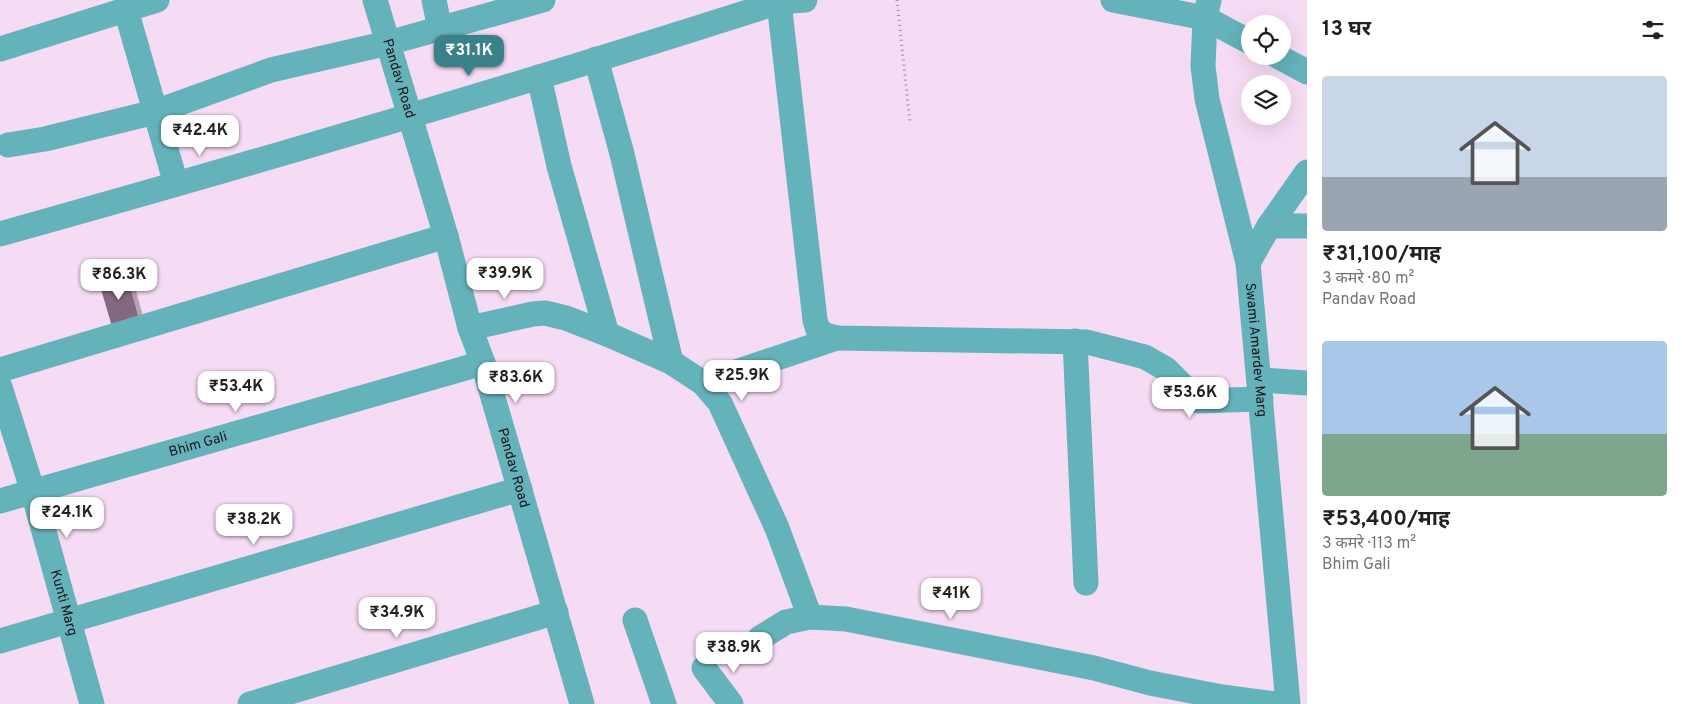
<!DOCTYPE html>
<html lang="hi">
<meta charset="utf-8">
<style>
:root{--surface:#fff;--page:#f6f6f6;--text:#202124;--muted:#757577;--accent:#3a8289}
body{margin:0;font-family:Overpass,"Noto Sans Devanagari",sans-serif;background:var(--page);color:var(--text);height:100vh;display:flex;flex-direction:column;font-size:19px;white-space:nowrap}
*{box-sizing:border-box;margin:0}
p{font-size:16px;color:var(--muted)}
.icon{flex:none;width:28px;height:28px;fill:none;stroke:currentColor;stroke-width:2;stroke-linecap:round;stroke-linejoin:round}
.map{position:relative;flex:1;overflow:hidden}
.details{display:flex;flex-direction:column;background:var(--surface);width:375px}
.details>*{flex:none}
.controls{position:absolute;left:1241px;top:15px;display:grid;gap:10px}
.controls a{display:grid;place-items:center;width:50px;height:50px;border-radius:50%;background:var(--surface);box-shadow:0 5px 20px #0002;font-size:25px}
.price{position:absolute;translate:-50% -42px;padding:0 11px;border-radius:10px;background:#fff;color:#222;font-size:16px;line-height:32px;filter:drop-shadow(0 1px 2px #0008)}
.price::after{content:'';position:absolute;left:50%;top:30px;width:15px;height:11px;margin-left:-8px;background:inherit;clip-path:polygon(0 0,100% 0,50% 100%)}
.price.active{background:var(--accent);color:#fff}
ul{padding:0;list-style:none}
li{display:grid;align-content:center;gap:10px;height:265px;padding:0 15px}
li span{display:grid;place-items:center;height:155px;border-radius:5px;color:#555}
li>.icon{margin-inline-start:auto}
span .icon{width:90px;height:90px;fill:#fffc;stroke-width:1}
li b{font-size:21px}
h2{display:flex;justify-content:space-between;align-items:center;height:60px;padding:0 15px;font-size:21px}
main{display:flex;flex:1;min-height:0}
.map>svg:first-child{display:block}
</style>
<main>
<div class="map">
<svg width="1307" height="704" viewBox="0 0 1307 704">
<defs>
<filter id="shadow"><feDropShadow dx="5.5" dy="3" stdDeviation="0" flood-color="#0004"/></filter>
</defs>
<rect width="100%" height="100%" fill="#f6dbf4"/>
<path fill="#836b81" filter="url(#shadow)" d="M 126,271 L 140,323 L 113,330 L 98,279 Z"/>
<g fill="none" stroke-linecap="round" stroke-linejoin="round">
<path stroke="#9e8a9d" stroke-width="3" stroke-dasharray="1 4" stroke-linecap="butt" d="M 897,0 L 910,123"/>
<g stroke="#64b2ba" stroke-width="25">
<path id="s1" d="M 375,0 L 446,236 L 470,328 L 483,363 L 582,704"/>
<path d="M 434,0 L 440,29"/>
<path d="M 1113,0 L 1205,18 L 1250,42"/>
<path id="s2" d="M 1209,0 L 1205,18 L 1203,66 L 1207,99 L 1248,263 L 1288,704"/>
<path d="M 779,2 L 815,320 L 818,330 L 826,335 L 837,338 L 1087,342 L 1145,357 L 1166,369 L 1198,401 L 1261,399"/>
<path d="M 126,10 L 176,184"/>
<path d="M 0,49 L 157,0"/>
<path d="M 1277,56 L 1307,72"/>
<path d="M 596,59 L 622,154 L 671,362"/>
<path d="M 539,77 L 559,166 L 607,334"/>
<path d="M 8,145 L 45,139 L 155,112 L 271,70 L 388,43 L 543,0"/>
<path d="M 1269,226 L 1307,226"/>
<path d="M 0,234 C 261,161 521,85 779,2 L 805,0"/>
<path d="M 1248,263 L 1269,226 L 1307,172"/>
<path d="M 470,328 L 533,314 L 545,313 L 566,318 L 607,334 L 671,362 L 703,383 L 720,403 L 777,528 L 810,617"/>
<path d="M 1075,341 L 1086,583"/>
<path d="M 0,370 L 446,236"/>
<path d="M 1260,380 L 1307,383"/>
<path d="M 703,383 L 837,338"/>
<path id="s3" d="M 0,387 L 33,492 L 92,704"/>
<path id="s4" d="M 0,501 L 483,363"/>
<path d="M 635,620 L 664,704"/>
<path d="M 760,638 L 786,622 L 810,617 L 846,619 L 1094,668 L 1150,683 L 1222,697 L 1276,704"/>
<path d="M 0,641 L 520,489"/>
<path d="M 704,668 L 731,704"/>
<path d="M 250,704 L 556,612"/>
</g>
</g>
<g text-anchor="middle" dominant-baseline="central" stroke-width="4" stroke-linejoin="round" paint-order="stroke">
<g font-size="14" fill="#1c131b" stroke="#fff">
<text stroke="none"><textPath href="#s1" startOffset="82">Pandav Road</textPath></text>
<text stroke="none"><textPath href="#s2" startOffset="356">Swami Amardev Marg</textPath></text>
<text stroke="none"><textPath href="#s4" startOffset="206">Bhim Gali</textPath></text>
<text stroke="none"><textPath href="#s1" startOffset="488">Pandav Road</textPath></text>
<text stroke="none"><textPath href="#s3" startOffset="225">Kunti Marg</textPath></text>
</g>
</g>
</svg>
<div class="controls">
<a><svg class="icon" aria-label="locate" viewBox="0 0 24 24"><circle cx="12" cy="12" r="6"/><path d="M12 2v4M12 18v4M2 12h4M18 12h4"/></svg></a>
<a><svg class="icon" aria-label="layers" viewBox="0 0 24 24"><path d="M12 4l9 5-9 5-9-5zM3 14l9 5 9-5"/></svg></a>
</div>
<b class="price active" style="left:469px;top:77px">₹31.1K</b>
<b class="price" style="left:200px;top:157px">₹42.4K</b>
<b class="price" style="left:505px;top:300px">₹39.9K</b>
<b class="price" style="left:119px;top:301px">₹86.3K</b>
<b class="price" style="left:742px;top:402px">₹25.9K</b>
<b class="price" style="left:516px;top:404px">₹83.6K</b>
<b class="price" style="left:236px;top:413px">₹53.4K</b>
<b class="price" style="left:1190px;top:419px">₹53.6K</b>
<b class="price" style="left:67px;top:539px">₹24.1K</b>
<b class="price" style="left:254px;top:546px">₹38.2K</b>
<b class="price" style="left:951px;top:620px">₹41K</b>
<b class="price" style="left:397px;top:639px">₹34.9K</b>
<b class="price" style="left:734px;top:674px">₹38.9K</b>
</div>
<section class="details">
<h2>13 घर<svg class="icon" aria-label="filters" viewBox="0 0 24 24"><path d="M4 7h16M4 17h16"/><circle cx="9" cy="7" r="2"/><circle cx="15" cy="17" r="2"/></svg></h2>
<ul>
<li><span style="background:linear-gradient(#c9d6e8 65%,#9aa5b1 0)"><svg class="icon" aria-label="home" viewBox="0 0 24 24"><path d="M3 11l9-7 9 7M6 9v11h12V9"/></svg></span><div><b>₹31,100/माह</b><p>3 कमरे · 80 m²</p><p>Pandav Road</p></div></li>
<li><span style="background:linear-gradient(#a9c7e8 60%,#7fa58c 0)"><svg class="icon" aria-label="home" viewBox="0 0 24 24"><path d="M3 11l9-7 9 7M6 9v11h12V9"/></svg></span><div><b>₹53,400/माह</b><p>3 कमरे · 113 m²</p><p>Bhim Gali</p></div></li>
</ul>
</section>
</main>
